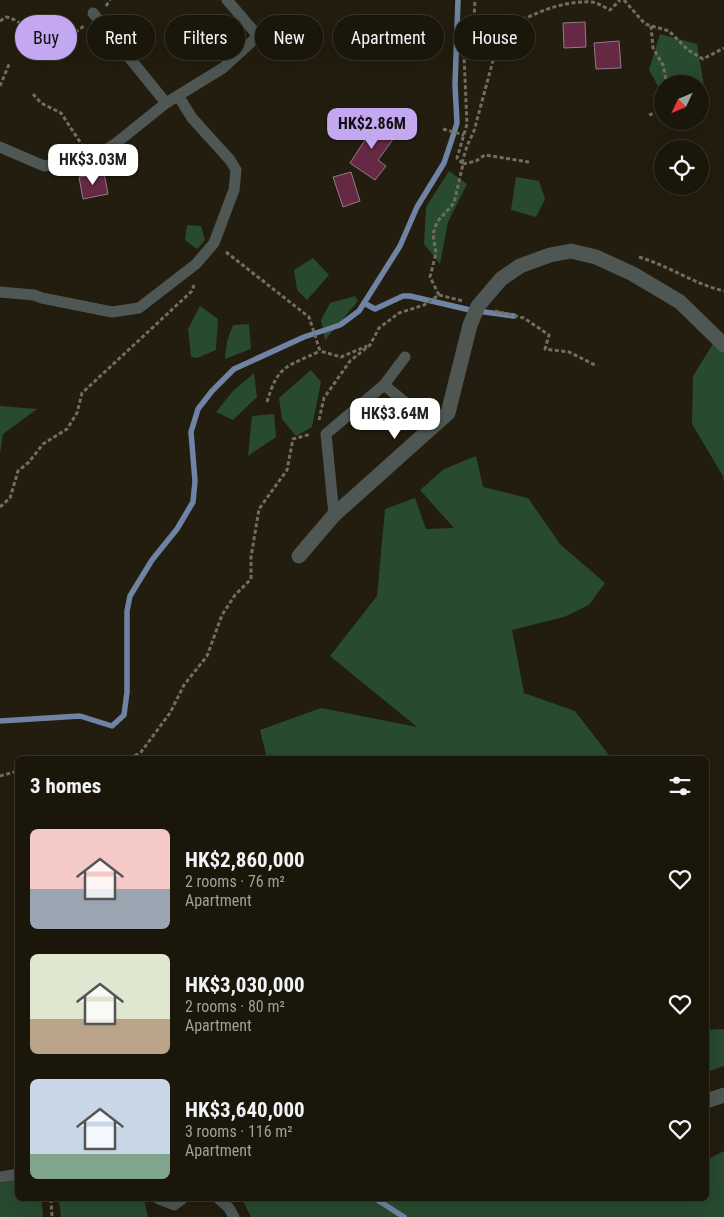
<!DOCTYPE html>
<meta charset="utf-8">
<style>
:root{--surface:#1a160a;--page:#231f13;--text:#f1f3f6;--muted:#9f9f9c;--line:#38352b;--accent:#c4a7f1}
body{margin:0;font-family:"Roboto Condensed",sans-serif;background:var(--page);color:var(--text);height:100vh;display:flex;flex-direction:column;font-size:19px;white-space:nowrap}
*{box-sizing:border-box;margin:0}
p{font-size:16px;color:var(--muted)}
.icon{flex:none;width:28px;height:28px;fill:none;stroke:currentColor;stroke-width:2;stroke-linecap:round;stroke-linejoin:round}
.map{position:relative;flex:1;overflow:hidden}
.side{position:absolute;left:15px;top:756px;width:694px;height:445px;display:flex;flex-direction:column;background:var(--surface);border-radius:8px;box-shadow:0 5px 20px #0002,0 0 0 1px var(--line)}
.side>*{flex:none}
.guide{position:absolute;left:15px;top:15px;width:695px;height:45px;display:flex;gap:10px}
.needle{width:32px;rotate:226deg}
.fabs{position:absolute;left:654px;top:75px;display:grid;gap:10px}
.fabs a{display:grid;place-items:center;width:55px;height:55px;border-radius:50%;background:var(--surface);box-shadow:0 5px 20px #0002,0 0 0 1px var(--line);font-size:25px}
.price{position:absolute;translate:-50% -42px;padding:0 11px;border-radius:10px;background:#fff;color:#222;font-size:16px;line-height:32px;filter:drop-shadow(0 1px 2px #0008)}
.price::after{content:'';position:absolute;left:50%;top:30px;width:15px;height:11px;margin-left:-8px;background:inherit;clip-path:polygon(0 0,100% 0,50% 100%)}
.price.selected{background:var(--accent);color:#111}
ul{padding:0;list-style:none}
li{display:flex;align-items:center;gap:15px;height:125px;padding:0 15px}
li span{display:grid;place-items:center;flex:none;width:140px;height:100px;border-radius:8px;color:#555}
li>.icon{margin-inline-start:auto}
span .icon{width:60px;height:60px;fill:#fffc;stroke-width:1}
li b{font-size:21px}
h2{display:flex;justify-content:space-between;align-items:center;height:60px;padding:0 15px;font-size:21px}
.chip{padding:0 18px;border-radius:22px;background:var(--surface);box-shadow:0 5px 20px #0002,0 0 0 1px var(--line);font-size:18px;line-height:45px}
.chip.selected{background:var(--accent);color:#111}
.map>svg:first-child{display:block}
</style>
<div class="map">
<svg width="724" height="1217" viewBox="0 0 724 1217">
<rect width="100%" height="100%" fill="#221d0e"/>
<g fill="#284a2f">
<path d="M 660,34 L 697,44 L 705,92 L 700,93 L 700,84 L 662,84 L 662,93 L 649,70 Z"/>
<path d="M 449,171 L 467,184 L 448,222 L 440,264 L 424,244 L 426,207 Z"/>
<path d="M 516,177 L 539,181 L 545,199 L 536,217 L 511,210 Z"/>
<path d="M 187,225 L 201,226 L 205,240 L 197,249 L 185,240 Z"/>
<path d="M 313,258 L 329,275 L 307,300 L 297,290 L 294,270 Z"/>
<path d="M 355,296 L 358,301 L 325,340 L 321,320 L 330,303 Z"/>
<path d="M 200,306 L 218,319 L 216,350 L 197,358 L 191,357 L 188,329 Z"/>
<path d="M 249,324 L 251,349 L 225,359 L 227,341 L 233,325 Z"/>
<path d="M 716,339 L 724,341 L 724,484 L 723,476 L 692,424 L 693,376 Z"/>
<path d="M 311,370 L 321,382 L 312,427 L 296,436 L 282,419 L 279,398 Z"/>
<path d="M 254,373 L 257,397 L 233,420 L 216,412 L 233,391 Z"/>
<path d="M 0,406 L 37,409 L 3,434 L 0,454 Z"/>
<path d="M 274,414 L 276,437 L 248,456 L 252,416 Z"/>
<path d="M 476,456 L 483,487 L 528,498 L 560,544 L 605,583 L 589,605 L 564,617 L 512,630 L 524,693 L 575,711 L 612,759 L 267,759 L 260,730 L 321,708 L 417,727 L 330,656 L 377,596 L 385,509 L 415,498 L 426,529 L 454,528 L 420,490 L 444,469 Z"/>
<path d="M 724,1029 L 724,1066 L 706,1072 L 706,1030 Z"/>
<path d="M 724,1151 L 724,1217 L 251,1217 L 242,1199 L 706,1199 L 706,1160 Z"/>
<path d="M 17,1179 L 18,1199 L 21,1199 L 22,1202 L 42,1202 L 43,1217 L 0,1217 L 0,1183 Z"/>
<path d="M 75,1199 L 144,1199 L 148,1217 L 61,1217 L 59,1201 Z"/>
</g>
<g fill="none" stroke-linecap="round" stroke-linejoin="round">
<g stroke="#6f84a5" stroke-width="5.5">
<path d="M 364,303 L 375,309 L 403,296 L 410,296 L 470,310 L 514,316"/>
<path d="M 0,721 L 80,716 L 112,726 L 124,715 L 127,692 L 127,611 L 130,596 L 152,560 L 177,529 L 193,502 L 195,481 L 191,432 L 198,409 L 212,391 L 234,369 L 304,337 L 340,325 L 359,311 L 400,246 L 417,207 L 444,163 L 452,139 L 457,123 L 455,85 L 458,0"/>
<path d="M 376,1199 L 404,1217"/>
</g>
</g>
<g fill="#652943" stroke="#907c83">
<path d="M 585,22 L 586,47 L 564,48 L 563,23 Z"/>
<path d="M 619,41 L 621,68 L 596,69 L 594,43 Z"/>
<path d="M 368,121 L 394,138 L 378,160 L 386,166 L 375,180 L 350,163 L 365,140 L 358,135 Z"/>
<path d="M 351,172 L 360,201 L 343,207 L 333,177 Z"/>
<path d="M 104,173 L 108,194 L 83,199 L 79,177 Z"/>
</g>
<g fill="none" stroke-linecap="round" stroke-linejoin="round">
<g stroke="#716d60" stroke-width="3" stroke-dasharray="4 2.5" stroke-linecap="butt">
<path d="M 624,0 L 645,24 L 669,31 L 688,50 L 703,59 L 724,48"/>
<path d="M 106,6 L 110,0"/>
<path d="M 474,19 L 483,23 L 495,39"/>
<path d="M 0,21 L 6,17 C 22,20 30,35 47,36 L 57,47 L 85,25"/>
<path d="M 651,26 L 653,48 L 663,65 L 667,84"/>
<path d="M 0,86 L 10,62"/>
<path d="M 33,94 L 41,103 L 61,113 L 82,145"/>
<path d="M 649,115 L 662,110"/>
<path d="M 443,129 L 464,135"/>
<path d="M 462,163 L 467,146 L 474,131 L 495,53 L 495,39 C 518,18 560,0 592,2 C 598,3 604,7 610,10 L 620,0"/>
<path d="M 463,164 L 476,161 L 485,155 L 529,162"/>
<path d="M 226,252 L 309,317 L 320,351 L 341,357 L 367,346"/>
<path d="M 639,257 C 669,266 694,284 724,291"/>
<path d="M 439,295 L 430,277 L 436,253 L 433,234 L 437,222 L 454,203 L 463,164 L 457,158 L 467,124 L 464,56 L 474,19 L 475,0"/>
<path d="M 495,311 L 524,318 L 549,335 L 545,349 L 569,352 L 597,366"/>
<path d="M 267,402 C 278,364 287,367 320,351"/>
<path d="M 319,420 L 324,398 L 350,361 L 370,345 L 379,328 L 399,313 L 424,305 L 439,295 L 463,301"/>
<path d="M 0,507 L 10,498 L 18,471 L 29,462 L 43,444 L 67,429 L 77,413 L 82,393 L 192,291 L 194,285"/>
<path d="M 129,759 L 141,752 L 170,713 L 184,685 L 207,656 L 222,615 L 235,595 L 251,579 L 251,557 L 259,509 L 287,470 L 293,439 L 311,434"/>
<path d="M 0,776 L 18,771"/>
<path d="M 51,1199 L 52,1217"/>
</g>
<g stroke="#4e5754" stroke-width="11">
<path d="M 93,13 L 166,103"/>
<path d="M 0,147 L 44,166 L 92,158 L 115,144 L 166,103 L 223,68 L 258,36 L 227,0"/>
<path d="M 0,292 L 34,295 L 42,298 L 112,312 L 139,308 L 196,264 L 214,243 L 234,190 L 236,170 L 230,160 L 192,118 L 179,97"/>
<path d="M 384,385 L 434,426"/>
<path d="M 334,515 L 326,434 L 384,385 L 405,357"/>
<path d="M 0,1177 L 18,1174"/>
<path d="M 159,1199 L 174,1205 L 182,1199"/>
<path d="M 219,1199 L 229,1208 L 234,1217"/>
</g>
<g stroke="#4e5754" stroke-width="15">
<path d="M 299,556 L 334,515 L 448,413 L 470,325 L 478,306 L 501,279 L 520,266 L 550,255 L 571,251 L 596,257 L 633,274 L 680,302 L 724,345"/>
<path d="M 706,1101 L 724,1095"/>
</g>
</g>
</svg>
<div class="fabs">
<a><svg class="needle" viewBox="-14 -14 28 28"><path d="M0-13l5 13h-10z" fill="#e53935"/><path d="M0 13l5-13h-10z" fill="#9f9f9c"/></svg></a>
<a><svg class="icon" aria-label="locate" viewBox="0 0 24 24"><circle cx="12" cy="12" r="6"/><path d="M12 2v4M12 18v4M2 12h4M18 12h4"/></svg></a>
</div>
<b class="price selected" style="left:372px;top:150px">HK$2.86M</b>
<b class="price" style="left:93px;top:186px">HK$3.03M</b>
<b class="price" style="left:395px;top:440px">HK$3.64M</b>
<div class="guide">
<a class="chip selected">Buy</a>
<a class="chip">Rent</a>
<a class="chip">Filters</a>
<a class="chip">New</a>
<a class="chip">Apartment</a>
<a class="chip">House</a>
</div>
<section class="side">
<h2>3 homes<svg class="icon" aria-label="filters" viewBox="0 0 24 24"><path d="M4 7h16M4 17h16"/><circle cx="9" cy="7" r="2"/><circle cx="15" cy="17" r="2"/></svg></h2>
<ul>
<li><span style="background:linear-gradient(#f6c9c9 60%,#9aa5b1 0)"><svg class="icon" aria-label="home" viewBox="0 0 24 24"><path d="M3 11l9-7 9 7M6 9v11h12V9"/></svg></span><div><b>HK$2,860,000</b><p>2 rooms · 76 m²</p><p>Apartment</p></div><svg class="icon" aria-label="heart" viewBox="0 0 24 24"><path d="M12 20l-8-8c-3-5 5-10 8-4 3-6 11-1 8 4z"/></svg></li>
<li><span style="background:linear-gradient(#dfe7d0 65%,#b9a48a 0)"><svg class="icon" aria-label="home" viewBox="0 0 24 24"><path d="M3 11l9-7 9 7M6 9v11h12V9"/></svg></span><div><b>HK$3,030,000</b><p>2 rooms · 80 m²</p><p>Apartment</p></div><svg class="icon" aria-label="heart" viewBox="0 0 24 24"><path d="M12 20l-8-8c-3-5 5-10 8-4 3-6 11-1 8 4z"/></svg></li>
<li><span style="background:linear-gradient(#c9d6e8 75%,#7fa58c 0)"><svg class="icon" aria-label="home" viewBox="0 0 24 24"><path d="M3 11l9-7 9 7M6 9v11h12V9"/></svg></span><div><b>HK$3,640,000</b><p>3 rooms · 116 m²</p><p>Apartment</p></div><svg class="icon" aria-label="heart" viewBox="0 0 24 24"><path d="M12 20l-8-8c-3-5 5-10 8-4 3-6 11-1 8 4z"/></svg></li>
</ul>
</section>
</div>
